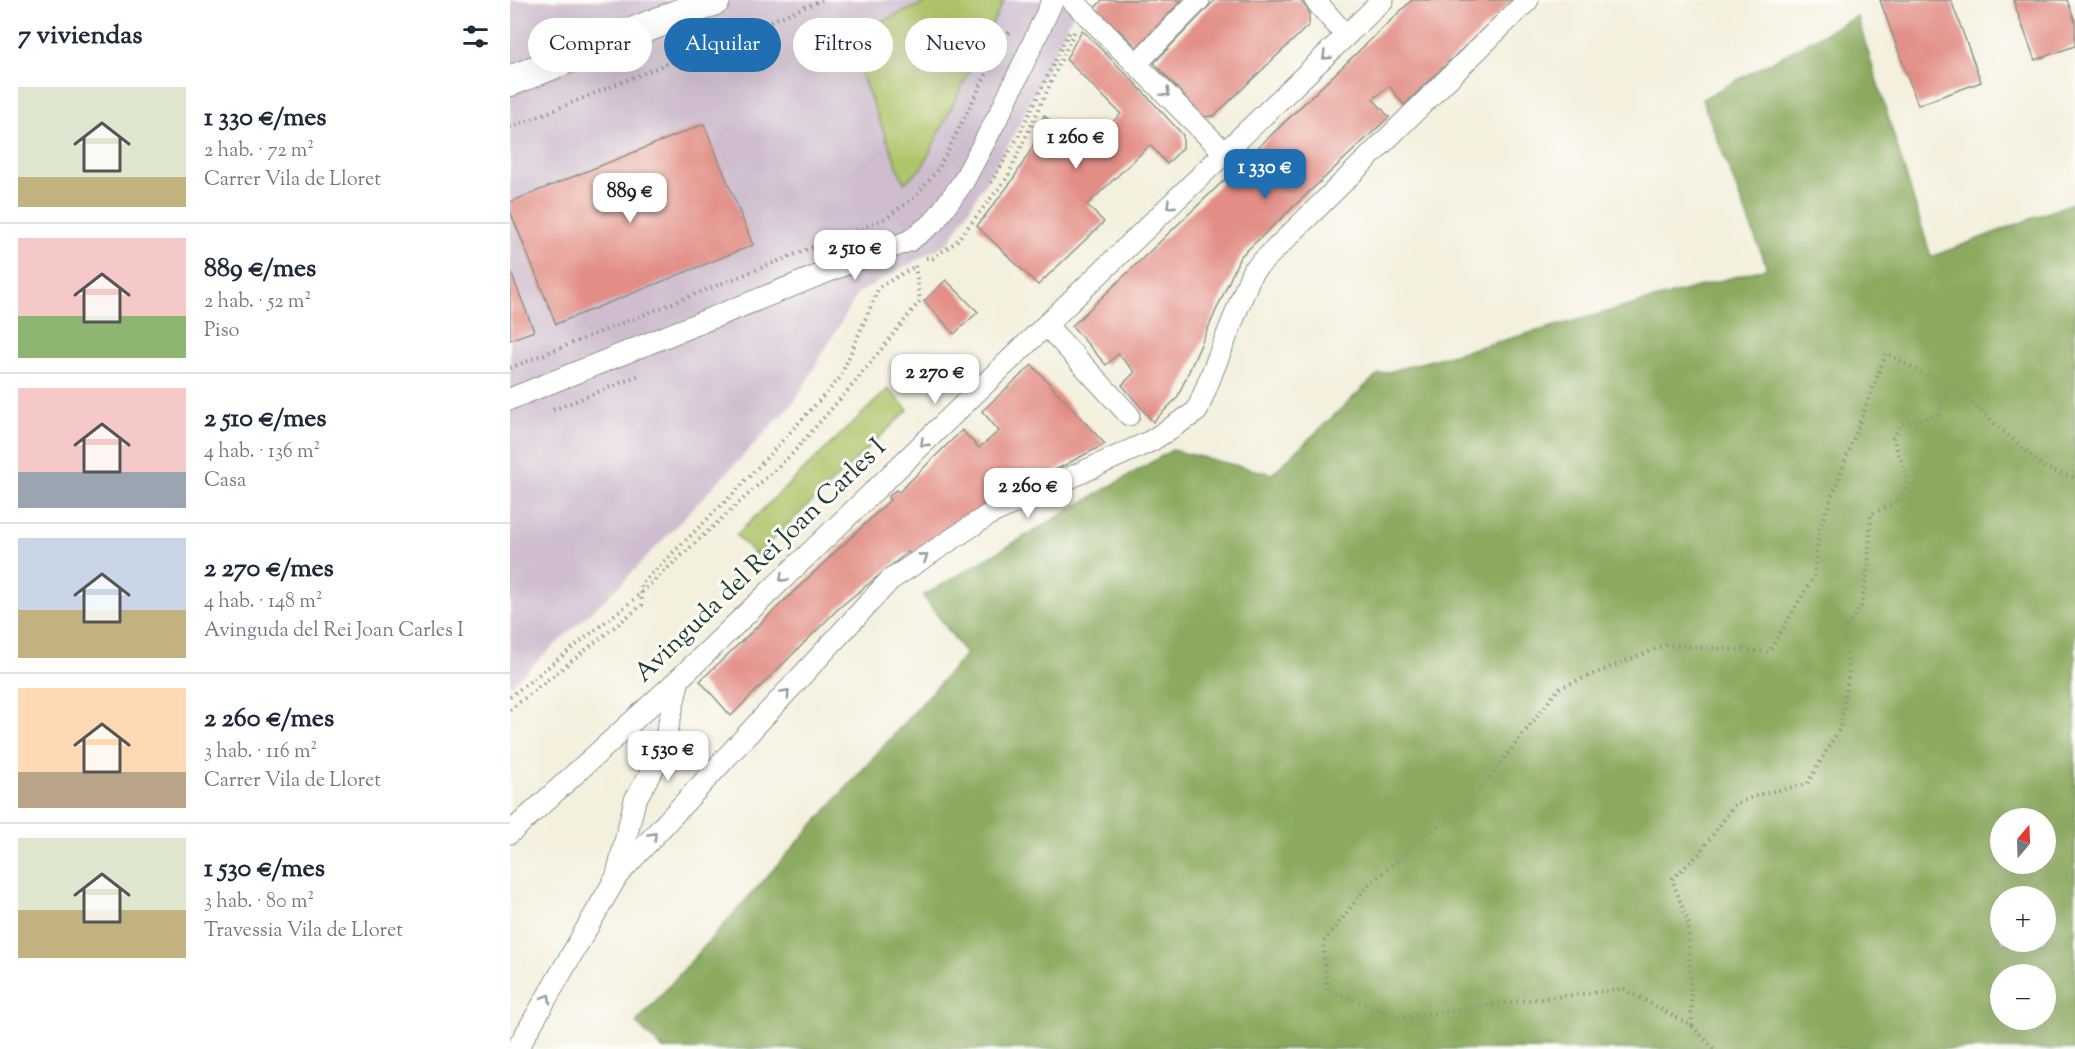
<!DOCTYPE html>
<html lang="es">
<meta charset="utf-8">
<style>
:root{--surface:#fff;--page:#f2f2f3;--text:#1f2937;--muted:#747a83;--line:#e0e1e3;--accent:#1f6fb2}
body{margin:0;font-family:"Sorts Mill Goudy",serif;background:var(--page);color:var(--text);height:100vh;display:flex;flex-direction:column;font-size:22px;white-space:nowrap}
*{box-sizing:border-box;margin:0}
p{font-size:20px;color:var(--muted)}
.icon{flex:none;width:33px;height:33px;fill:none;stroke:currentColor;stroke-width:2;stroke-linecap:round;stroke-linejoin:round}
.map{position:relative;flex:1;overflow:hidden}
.drawer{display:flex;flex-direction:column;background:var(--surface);width:510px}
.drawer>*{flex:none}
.hud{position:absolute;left:18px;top:18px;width:570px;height:54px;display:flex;gap:12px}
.needle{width:39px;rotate:19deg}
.fabs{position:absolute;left:1480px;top:808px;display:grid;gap:12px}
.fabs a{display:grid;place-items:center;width:66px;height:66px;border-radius:50%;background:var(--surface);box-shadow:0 6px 24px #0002;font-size:30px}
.price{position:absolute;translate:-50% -51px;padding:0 14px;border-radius:12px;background:#fff;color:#222;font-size:20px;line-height:39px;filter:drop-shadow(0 2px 3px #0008)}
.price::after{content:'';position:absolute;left:50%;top:36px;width:18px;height:14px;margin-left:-9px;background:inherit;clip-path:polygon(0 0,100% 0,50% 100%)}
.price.current{background:var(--accent);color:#fff}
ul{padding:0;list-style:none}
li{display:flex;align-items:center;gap:18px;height:150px;padding:0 18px}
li+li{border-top:2px solid var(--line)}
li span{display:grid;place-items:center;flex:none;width:168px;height:120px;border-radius:0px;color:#555}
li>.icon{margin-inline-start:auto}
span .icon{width:72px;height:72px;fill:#fffc;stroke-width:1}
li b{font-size:26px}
h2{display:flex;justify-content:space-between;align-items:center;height:72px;padding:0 18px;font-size:26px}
.tag{padding:0 21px;border-radius:27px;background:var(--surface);box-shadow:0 6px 24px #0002;font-size:21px;line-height:54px}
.tag.current{background:var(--accent);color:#fff}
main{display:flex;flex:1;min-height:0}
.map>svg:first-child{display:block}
</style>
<main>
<section class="drawer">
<h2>7 viviendas<svg class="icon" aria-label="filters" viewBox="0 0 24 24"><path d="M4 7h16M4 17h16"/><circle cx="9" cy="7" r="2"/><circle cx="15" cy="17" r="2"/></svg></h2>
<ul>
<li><span style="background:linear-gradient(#dfe7d0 75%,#c2b280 0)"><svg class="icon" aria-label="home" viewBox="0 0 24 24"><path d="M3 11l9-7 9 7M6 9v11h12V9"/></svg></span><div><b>1 330 €/mes</b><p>2 hab. · 72 m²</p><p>Carrer Vila de Lloret</p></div></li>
<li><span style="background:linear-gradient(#f6c9c9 65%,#8fb573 0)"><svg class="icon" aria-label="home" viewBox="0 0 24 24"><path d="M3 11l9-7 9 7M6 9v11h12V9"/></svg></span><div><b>889 €/mes</b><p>2 hab. · 52 m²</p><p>Piso</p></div></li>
<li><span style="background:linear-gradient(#f6c9c9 70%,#9aa5b1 0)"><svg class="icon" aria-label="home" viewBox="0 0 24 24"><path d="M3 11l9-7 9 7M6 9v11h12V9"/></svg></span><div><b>2 510 €/mes</b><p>4 hab. · 136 m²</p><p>Casa</p></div></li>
<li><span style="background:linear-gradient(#c9d6e8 60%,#c2b280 0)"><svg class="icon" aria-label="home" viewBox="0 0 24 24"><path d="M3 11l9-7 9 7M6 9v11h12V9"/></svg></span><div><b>2 270 €/mes</b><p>4 hab. · 148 m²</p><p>Avinguda del Rei Joan Carles I</p></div></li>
<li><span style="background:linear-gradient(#ffd9b3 70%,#b9a48a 0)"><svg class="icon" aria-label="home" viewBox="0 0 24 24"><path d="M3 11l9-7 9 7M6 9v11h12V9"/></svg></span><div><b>2 260 €/mes</b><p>3 hab. · 116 m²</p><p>Carrer Vila de Lloret</p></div></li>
<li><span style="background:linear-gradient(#dfe7d0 60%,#c2b280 0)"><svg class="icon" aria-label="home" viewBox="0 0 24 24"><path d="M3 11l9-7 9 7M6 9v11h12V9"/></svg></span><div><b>1 530 €/mes</b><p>3 hab. · 80 m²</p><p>Travessia Vila de Lloret</p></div></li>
</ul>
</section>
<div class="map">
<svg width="1565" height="1049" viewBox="0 0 1565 1049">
<rect width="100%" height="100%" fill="#fdfcf7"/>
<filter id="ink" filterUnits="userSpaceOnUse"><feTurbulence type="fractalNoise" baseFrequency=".0167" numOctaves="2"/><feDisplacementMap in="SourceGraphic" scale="12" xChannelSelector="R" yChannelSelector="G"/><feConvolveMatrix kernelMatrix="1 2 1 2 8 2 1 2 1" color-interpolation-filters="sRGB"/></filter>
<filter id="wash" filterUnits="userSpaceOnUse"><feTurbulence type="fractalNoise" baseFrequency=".008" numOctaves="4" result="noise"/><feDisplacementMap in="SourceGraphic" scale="24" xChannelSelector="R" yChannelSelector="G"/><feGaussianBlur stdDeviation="1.35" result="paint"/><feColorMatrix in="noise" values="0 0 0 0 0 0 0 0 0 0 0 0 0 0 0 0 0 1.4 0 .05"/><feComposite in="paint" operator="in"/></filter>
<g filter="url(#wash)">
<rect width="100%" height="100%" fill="#f4f0de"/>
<path fill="#cfbdcf" d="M 0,0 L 570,0 L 503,137 L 439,242 L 348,293 L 285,401 L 107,588 L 0,686 Z"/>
<g fill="#afc56a" stroke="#67814f" stroke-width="1.5">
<path d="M 422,0 L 494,0 L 412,168 L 394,183 L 336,36 Z"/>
<path d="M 378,389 L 398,410 L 246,555 L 226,535 Z"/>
</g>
<path fill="#8baa5e" stroke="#557449" stroke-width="1.5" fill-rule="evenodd" d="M 1347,16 L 1421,257 L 1565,202 L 1565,1049 L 153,1049 L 126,1023 L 456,654 L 413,596 L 662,450 L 762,474 L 867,375 L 1257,268 L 1192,99 ZM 1491,819 L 1536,819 L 1536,864 L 1491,864 ZM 1491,897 L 1536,897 L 1536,942 L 1491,942 ZM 1491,975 L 1536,975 L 1536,1020 L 1491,1020 Z"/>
<g id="blocks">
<g fill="#e28d85">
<path d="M 592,0 L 672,0 L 627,47 L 585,8 Z"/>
<path d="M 705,0 L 790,0 L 799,11 L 799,25 L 704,116 L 693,117 L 644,63 Z"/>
<path d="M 902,0 L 1003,0 L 894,105 L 879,86 L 863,99 L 879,117 L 730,257 L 667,398 L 643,422 L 612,385 L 625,372 L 608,354 L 596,365 L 562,326 Z"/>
<path d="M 1370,0 L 1441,0 L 1471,82 L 1408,105 Z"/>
<path d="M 1503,0 L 1557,0 L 1565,21 L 1565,46 L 1525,60 Z"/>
<path d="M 572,30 L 625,83 L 673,135 L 673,148 L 657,164 L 640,145 L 577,205 L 594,222 L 528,285 L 467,226 L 502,181 L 522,148 L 534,115 L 567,151 L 581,138 L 575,132 L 582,126 L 590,134 L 611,114 L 556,59 Z"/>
<path d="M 194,124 L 243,245 L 46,324 L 0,211 L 0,202 Z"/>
<path d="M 0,270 L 24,331 L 0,340 Z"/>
<path d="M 436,280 L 468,312 L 444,334 L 414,301 Z"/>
<path d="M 522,365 L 595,444 L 534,476 L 402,556 L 398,552 L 330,607 L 221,716 L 190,681 L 380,500 L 378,497 L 386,490 L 389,492 L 452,430 L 469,448 L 489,431 L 472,411 Z"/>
</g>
</g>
</g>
<g filter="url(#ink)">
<use href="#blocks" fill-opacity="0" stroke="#8a9689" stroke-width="1.5"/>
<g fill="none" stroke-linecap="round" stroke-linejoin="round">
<g stroke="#8a9689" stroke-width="23">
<g id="street">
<path d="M 562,0 L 715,153"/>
<path d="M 805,0 L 836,36"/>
<path d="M 627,63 L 689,0"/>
<path d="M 536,325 L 619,415"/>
<path d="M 0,399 L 339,263 L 399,241 L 424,222 L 453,182 L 493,107 L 543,0"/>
<path d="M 0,833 L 169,679 L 873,0"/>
<path d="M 107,875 L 125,800 L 152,753 L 169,679"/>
<path d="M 7,1049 L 107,876 L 380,580 L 480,514 L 641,441 L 687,411 L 742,272 L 1018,0"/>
</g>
</g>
<g stroke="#8a9689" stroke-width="32">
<path id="secondary" d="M 0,81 L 205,0"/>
</g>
<g stroke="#8a9689" stroke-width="4" stroke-dasharray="1.5 4.5" stroke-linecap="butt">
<path d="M 0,128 L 312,0"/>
<path d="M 481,183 L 507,139 L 560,30"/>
<path d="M 416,258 L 423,258 L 446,242 L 497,178 L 564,32"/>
<path d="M 0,368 L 376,218 L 405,197 L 429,168 L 494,39 L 501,30"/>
<path d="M 43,410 L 130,375"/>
<path d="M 0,697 L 122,601 L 281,455 L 345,382 L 410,301 L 405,265"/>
<path d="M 0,710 L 132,605 L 131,584 L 225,492 L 330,378 L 369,287 L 406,266"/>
<path d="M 1182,1026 L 1178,923 L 1162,879 L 1189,854 L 1225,804 L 1251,794 L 1297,784 L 1330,728 L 1339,671 L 1333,632 L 1351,607 L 1358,567 L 1361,514 L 1389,501 L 1398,481 L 1383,438 L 1391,424 L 1428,415 L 1438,387"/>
<path d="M 1204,1049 L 1182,1026 L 1114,989 L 993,1003 L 893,1018 L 817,990 L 813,943 L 857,886 L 967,794 L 1049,688 L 1155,645 L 1259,652 L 1304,576 L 1309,530 L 1376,353 L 1454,396 L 1535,468 L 1565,478"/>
</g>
<use href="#street" stroke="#fff" stroke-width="21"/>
<use href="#secondary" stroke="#fff" stroke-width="30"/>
</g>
<defs><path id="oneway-chevron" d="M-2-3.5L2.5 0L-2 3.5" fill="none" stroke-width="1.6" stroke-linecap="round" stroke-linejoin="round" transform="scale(1.5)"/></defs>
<g stroke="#8f9e9a">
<use href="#oneway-chevron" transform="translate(816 56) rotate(136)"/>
<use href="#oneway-chevron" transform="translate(656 93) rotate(45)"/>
<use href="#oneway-chevron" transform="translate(660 205) rotate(136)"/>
<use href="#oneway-chevron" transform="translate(414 443) rotate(136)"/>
<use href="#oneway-chevron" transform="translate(414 557) rotate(-33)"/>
<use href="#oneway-chevron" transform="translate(273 578) rotate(136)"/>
<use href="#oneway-chevron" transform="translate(276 693) rotate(-47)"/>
<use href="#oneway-chevron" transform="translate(143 836) rotate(-47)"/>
<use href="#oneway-chevron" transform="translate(37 998) rotate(-60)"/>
</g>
</g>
<g text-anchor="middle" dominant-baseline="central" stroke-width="6" stroke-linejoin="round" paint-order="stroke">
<g font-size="26" fill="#1f3d34" stroke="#fdfcf7">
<text transform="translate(251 561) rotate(-44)">Avinguda del Rei Joan Carles I</text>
</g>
</g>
</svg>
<div class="fabs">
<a><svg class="needle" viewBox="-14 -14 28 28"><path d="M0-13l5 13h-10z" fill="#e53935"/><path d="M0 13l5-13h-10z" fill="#747a83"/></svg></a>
<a>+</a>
<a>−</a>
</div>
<b class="price" style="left:566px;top:170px">1 260 €</b>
<b class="price current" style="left:755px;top:200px">1 330 €</b>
<b class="price" style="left:120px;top:224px">889 €</b>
<b class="price" style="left:345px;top:281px">2 510 €</b>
<b class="price" style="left:425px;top:405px">2 270 €</b>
<b class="price" style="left:518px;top:519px">2 260 €</b>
<b class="price" style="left:158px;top:782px">1 530 €</b>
<div class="hud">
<a class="tag">Comprar</a>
<a class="tag current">Alquilar</a>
<a class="tag">Filtros</a>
<a class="tag">Nuevo</a>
</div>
</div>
</main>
